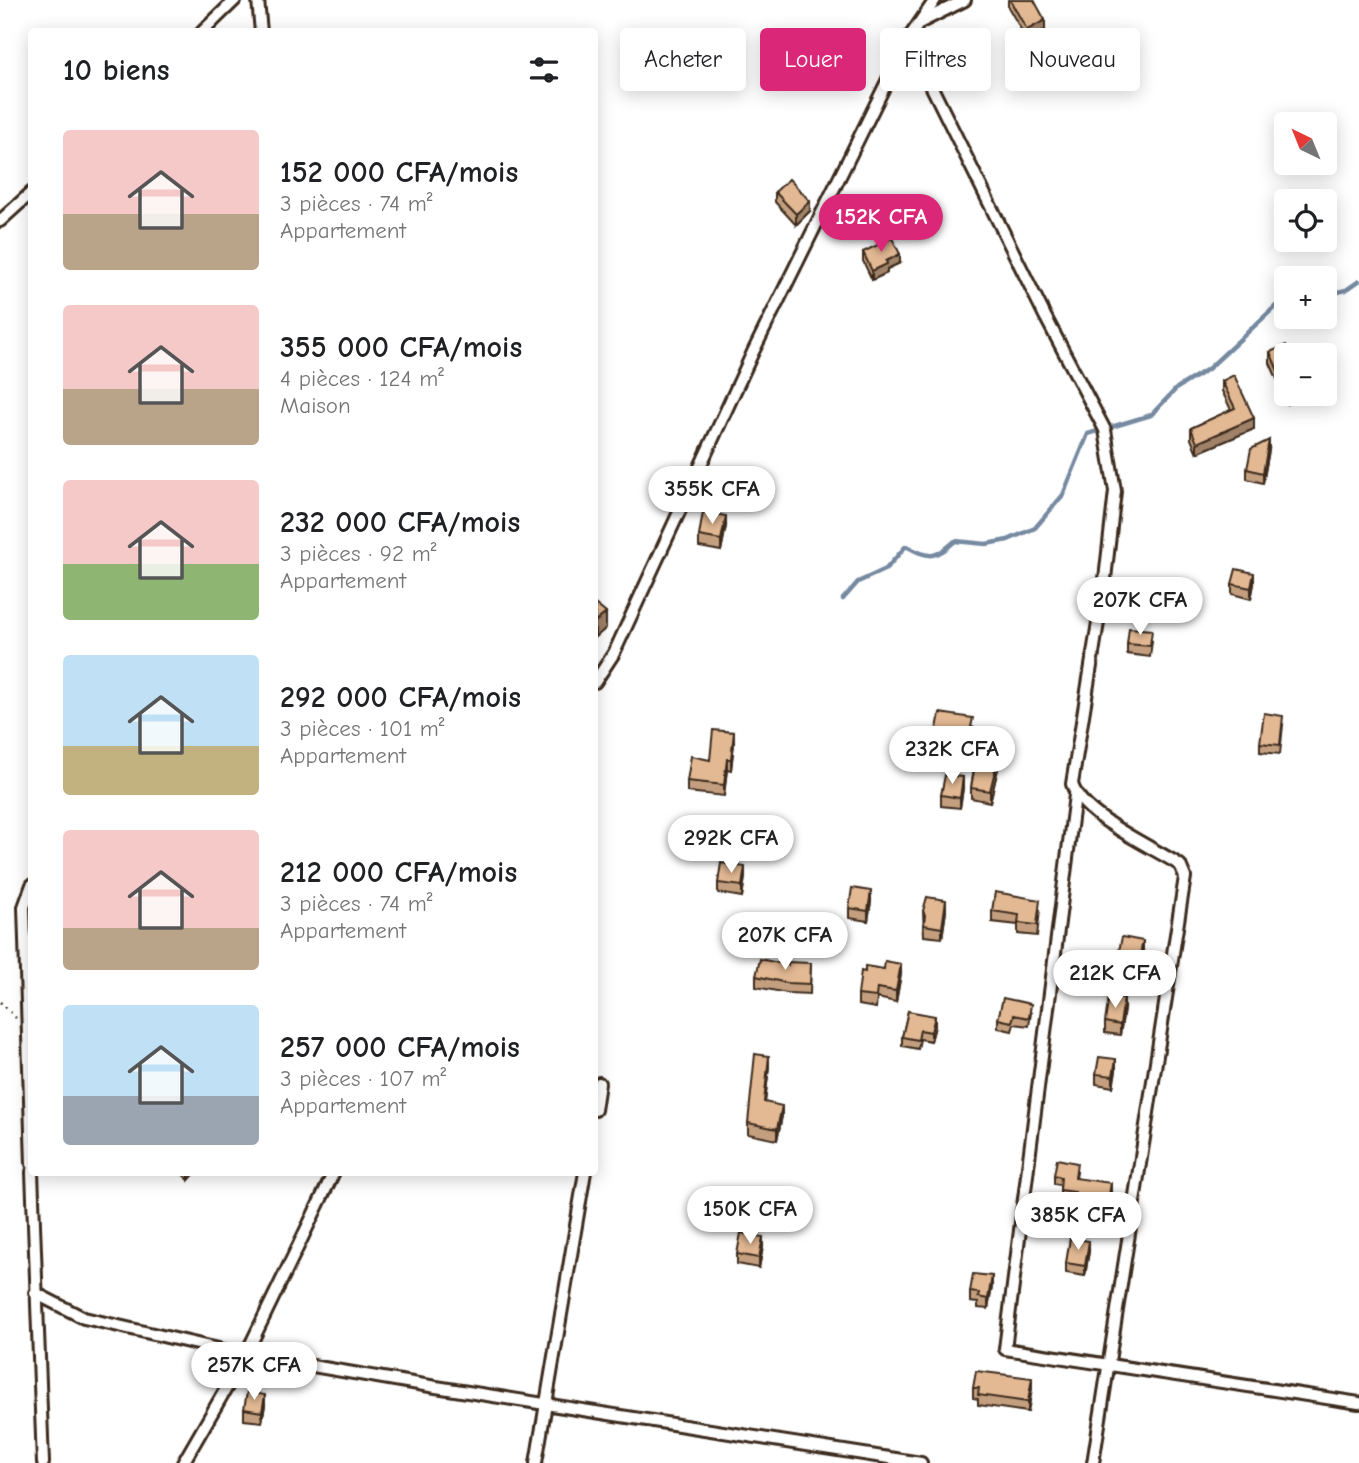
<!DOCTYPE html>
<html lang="fr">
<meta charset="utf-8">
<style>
:root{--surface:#fff;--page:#f2f2f2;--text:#202124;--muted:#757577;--accent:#db2777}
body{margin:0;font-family:"Comic Neue",sans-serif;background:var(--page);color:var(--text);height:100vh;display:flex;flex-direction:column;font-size:26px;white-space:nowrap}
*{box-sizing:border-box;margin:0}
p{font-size:23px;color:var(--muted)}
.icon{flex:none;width:38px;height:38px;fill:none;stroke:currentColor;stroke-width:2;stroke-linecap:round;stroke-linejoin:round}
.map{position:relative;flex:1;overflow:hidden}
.details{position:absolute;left:28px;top:28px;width:570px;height:1148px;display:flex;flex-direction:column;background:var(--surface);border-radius:7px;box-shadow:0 4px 18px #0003}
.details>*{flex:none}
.top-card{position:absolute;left:620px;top:28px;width:634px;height:63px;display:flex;gap:14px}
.needle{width:46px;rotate:317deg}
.fabs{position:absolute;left:1274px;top:112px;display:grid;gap:14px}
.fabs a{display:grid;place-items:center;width:63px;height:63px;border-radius:7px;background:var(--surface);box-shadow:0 4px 18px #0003;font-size:35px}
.price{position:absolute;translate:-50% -60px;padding:0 16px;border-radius:24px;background:#fff;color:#222;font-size:23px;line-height:46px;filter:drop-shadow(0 2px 4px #0008)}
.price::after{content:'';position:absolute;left:50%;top:42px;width:21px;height:16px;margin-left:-10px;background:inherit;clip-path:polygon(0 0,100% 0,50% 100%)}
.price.on{background:var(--accent);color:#fff}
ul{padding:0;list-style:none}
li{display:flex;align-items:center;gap:21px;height:175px;padding:0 35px}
li span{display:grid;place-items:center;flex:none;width:196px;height:140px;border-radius:7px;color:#555}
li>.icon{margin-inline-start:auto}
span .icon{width:84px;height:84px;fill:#fffc;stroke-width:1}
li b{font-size:30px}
h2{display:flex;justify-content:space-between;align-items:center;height:84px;padding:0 35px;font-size:30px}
.tag{padding:0 24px;border-radius:7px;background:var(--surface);box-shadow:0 4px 18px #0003;font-size:24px;line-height:63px}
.tag.on{background:var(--accent);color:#fff}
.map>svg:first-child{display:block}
</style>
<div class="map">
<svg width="1359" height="1463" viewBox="0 0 1359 1463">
<rect width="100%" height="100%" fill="#fff"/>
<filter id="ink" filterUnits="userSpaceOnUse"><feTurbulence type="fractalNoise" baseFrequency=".0143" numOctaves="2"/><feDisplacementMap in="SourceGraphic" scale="14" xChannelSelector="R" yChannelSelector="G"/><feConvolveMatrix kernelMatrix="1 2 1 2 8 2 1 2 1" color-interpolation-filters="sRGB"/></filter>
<g filter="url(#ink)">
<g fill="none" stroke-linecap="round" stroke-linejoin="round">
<g stroke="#7589a0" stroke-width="4.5">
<path d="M 1325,295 L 1346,290 L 1359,281"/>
<path d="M 843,599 L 858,582 L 886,569 L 906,546 C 930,559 935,559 955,541 L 986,544 L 1008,540 L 1035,528 L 1063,495 L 1088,434 L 1151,415 L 1177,388 L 1208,369 L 1277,305 L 1286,302"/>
</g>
<g stroke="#3b2a1e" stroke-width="16">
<g id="street">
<path d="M 258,0 L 261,32"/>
<path d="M 935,0 L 908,39 L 1045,316 L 1105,430 L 1115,491 L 1105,579 L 1072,784 C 1081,816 1151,846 1180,865 L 1185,877 L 1093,1463"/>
<path d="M 921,22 L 965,0"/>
<path d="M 202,32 L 235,0"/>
<path d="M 0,221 L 32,192"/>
<path d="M 595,682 L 614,653 L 753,352 L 908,39"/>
<path d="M 1075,795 L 1005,1349 L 1359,1403"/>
<path d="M 32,885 L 24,907 L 32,1164"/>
<path d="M 595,1110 L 599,1083"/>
<path d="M 32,1172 L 43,1463"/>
<path d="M 35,1293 L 84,1318 L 236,1353 L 436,1387 L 921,1463"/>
<path d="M 183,1463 L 246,1354 L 334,1172"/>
<path d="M 536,1463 L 585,1172"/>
</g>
</g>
<path stroke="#3b2a1e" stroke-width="2.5" stroke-dasharray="2 5" stroke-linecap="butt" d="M 0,1002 L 16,1018"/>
<use href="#street" stroke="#fff" stroke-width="10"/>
</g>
<g fill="#c39f7f" stroke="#3b2a1e" stroke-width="2">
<path d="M 1008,0 L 1034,0 L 1045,30 L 1027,40 L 1008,7 Z"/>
<path d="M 775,192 L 810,211 L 796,225 L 775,202 Z"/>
<path d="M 863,252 L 900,263 L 887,269 L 887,273 L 872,280 L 863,261 Z"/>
<path d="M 1270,352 L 1286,355 L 1286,394 L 1305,394 L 1305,396 L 1288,404 L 1270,363 Z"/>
<path d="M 1222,381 L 1254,429 L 1197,453 L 1191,439 L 1191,428 L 1231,410 L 1222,391 Z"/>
<path d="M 1269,450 L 1263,483 L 1247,479 L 1247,469 Z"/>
<path d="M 726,526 L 721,551 L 699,547 L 699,536 Z"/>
<path d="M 1232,584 L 1254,584 L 1251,599 L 1232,594 Z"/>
<path d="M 1152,641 L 1150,657 L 1127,654 L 1127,644 Z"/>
<path d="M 1283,725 L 1280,754 L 1260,752 L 1260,743 Z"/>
<path d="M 973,728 L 1004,744 L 990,802 L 971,798 L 971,788 L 977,751 L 936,745 L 936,734 Z"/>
<path d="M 734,743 L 731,770 L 727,769 L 724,796 L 687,792 L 687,781 L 710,760 Z"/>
<path d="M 963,788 L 960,808 L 941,806 L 941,795 Z"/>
<path d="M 745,877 L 742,897 L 718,893 L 718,883 Z"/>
<path d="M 871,901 L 868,921 L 849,918 L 849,908 Z"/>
<path d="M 1040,910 L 1037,936 L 1018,934 L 1018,925 L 992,922 L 992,911 Z"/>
<path d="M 923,911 L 946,911 L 942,938 L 924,936 Z"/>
<path d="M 1143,952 L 1138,975 L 1117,970 L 1117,960 Z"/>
<path d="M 811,963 L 810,994 L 787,993 L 756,987 L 756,976 L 788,965 Z"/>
<path d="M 901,974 L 896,1002 L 877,998 L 876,1008 L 858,1005 L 858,995 Z"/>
<path d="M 1124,1009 L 1120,1035 L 1105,1033 L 1105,1022 Z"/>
<path d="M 908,1011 L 935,1026 L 931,1041 L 920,1039 L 918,1049 L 902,1046 L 902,1037 Z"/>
<path d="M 1031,1013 L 1029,1026 L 1014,1024 L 1012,1031 L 998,1028 L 998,1019 Z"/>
<path d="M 769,1066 L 765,1102 L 782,1116 L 777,1140 L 748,1134 L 748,1123 Z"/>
<path d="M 1116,1070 L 1113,1087 L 1096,1084 L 1096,1074 Z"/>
<path d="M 180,1172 L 196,1172 L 189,1180 Z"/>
<path d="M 1077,1172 L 1076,1178 L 1111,1192 L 1107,1216 L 1074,1211 L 1074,1201 L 1060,1199 L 1060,1185 L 1054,1184 L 1054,1175 Z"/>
<path d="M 763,1247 L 759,1268 L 737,1264 L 737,1254 Z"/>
<path d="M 1089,1251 L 1085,1276 L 1066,1273 L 1066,1263 Z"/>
<path d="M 992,1287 L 988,1309 L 978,1308 L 978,1303 L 970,1302 L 970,1292 Z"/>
<path d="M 973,1388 L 1032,1388 L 1028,1412 L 978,1405 L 978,1399 L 973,1398 Z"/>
<path d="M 265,1405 L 262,1422 L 244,1420 L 244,1409 Z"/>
</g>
<g fill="#9f8268" stroke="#3b2a1e" stroke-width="2">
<path d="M 1045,20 L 1045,30 L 1027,40 L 1027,30 Z"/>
<path d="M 810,201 L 810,211 L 796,225 L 796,214 Z"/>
<path d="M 900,254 L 900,263 L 887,269 L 887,273 L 872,280 L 872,271 L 886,261 Z"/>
<path d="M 1288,394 L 1305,394 L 1305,396 L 1288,404 Z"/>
<path d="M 1254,418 L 1254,429 L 1197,453 L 1197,443 Z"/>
<path d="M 1269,440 L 1269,450 L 1263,483 L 1263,473 Z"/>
<path d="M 726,516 L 726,526 L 721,551 L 721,540 Z"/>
<path d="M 1254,573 L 1254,584 L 1251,599 L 1251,588 Z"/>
<path d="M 606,613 L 606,628 L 595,638 L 595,622 Z"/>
<path d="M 734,732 L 734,743 L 731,770 L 731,759 Z"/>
<path d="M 1004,734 L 1004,744 L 990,802 L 990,791 Z"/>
<path d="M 727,759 L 727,769 L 724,796 L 724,785 Z"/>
<path d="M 963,777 L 963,788 L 960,808 L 960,798 Z"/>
<path d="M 745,867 L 745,877 L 742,897 L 742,886 Z"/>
<path d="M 871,891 L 871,901 L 868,921 L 868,911 Z"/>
<path d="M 946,900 L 946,911 L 942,938 L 942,928 Z"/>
<path d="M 1143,941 L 1143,952 L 1138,975 L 1138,964 Z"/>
<path d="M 901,964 L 901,974 L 896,1002 L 896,991 Z"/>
<path d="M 1124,998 L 1124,1009 L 1120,1035 L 1120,1025 Z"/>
<path d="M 935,1016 L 935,1026 L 931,1041 L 931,1032 Z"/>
<path d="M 769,1056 L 769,1066 L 764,1113 L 764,1102 Z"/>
<path d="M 1116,1059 L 1116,1070 L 1113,1087 L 1113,1076 Z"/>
<path d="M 782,1106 L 782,1116 L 777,1140 L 777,1129 Z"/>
<path d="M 189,1172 L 196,1172 L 189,1180 Z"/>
<path d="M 1111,1183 L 1111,1192 L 1107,1216 L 1107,1207 Z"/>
<path d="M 763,1237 L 763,1247 L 759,1268 L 759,1258 Z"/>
<path d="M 1089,1241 L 1089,1251 L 1085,1276 L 1085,1266 Z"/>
<path d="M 992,1276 L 992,1287 L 988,1309 L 988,1299 Z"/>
<path d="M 1032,1378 L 1032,1388 L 1028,1412 L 1028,1402 Z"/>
<path d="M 265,1395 L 265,1405 L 262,1422 L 262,1412 Z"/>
</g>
<g fill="#e3b994" stroke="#3b2a1e" stroke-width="2">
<path d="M 1010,0 L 1034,0 L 1045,20 L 1027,30 Z"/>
<path d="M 789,179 L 810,201 L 796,214 L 775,192 Z"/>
<path d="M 892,238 L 900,254 L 886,261 L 887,264 L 872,271 L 863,252 Z"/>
<path d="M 1286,345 L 1290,355 L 1286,355 L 1286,389 L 1270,352 Z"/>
<path d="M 1234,375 L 1254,418 L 1197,443 L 1191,428 L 1235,408 L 1222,381 Z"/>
<path d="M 1269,440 L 1263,473 L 1247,469 L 1251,449 Z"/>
<path d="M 703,512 L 726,516 L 721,540 L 699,536 Z"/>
<path d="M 1236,569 L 1254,573 L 1251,588 L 1232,584 Z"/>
<path d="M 595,604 L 606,613 L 595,622 Z"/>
<path d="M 1129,628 L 1152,630 L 1150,646 L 1127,644 Z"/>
<path d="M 940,713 L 973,718 L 971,727 L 1004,734 L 990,791 L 971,788 L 979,741 L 936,734 Z"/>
<path d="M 1264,713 L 1283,716 L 1280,745 L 1260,743 Z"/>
<path d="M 713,730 L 734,732 L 731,759 L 727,759 L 724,785 L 687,781 L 691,756 L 710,760 Z"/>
<path d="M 945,775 L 963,777 L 960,798 L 941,795 Z"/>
<path d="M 721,863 L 745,867 L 742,886 L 718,883 Z"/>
<path d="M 852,888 L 871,891 L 868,911 L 849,908 Z"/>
<path d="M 995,892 L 1040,900 L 1037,925 L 1018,923 L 1019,915 L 992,911 Z"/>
<path d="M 927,897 L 946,900 L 942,928 L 924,925 L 925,915 L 923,911 Z"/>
<path d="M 1122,937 L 1143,941 L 1138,964 L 1117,960 Z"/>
<path d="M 760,959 L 788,965 L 788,962 L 811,963 L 810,984 L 787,983 L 756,976 Z"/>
<path d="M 885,961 L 901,964 L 896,991 L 877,988 L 876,997 L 858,995 L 861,971 L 865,972 L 865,966 L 884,969 Z"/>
<path d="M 1109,996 L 1124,998 L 1120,1025 L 1105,1022 Z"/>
<path d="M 1003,998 L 1031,1004 L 1029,1018 L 1014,1015 L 1012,1022 L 998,1019 Z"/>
<path d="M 908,1011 L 935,1016 L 931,1032 L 920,1030 L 918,1040 L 902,1037 Z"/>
<path d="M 755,1054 L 769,1056 L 764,1102 L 782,1106 L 777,1129 L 748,1123 Z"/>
<path d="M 1099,1057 L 1116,1059 L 1113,1076 L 1096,1074 Z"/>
<path d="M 1057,1159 L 1077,1163 L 1075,1178 L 1111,1183 L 1107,1207 L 1074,1202 L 1075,1192 L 1060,1190 L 1061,1177 L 1054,1175 Z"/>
<path d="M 741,1233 L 763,1237 L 759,1258 L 737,1254 Z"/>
<path d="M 1070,1238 L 1089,1241 L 1085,1266 L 1066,1263 Z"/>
<path d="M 973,1274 L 992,1276 L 988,1299 L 978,1297 L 979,1293 L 970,1292 Z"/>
<path d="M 976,1371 L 1032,1378 L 1028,1402 L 978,1395 L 979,1388 L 973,1388 Z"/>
<path d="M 247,1392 L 265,1395 L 262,1412 L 244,1409 Z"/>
</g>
</g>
</svg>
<div class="fabs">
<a><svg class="needle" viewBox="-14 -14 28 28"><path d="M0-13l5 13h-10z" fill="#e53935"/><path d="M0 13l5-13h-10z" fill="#757577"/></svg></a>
<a><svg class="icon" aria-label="locate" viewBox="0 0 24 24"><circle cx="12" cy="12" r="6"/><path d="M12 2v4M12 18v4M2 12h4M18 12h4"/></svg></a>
<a>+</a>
<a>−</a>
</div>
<b class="price on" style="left:881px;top:254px">152K CFA</b>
<b class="price" style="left:712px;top:526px">355K CFA</b>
<b class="price" style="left:1140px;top:637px">207K CFA</b>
<b class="price" style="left:952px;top:786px">232K CFA</b>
<b class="price" style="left:731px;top:875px">292K CFA</b>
<b class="price" style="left:785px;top:972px">207K CFA</b>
<b class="price" style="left:1115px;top:1010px">212K CFA</b>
<b class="price" style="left:750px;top:1246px">150K CFA</b>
<b class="price" style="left:1078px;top:1252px">385K CFA</b>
<b class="price" style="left:254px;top:1402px">257K CFA</b>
<div class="top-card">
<a class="tag">Acheter</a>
<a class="tag on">Louer</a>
<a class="tag">Filtres</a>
<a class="tag">Nouveau</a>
</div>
<section class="details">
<h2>10 biens<svg class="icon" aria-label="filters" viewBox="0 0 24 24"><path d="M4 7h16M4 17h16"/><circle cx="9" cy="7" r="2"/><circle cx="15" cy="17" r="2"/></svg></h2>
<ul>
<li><span style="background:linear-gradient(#f6c9c9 60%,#b9a48a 0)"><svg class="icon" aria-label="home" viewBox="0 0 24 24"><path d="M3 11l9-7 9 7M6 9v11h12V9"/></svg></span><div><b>152 000 CFA/mois</b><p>3 pièces · 74 m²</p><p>Appartement</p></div></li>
<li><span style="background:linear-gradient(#f6c9c9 60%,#b9a48a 0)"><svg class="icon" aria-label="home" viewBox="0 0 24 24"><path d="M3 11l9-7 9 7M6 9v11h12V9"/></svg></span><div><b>355 000 CFA/mois</b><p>4 pièces · 124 m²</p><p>Maison</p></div></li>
<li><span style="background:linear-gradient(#f6c9c9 60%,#8fb573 0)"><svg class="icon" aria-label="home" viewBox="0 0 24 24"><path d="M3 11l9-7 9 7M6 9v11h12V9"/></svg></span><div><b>232 000 CFA/mois</b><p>3 pièces · 92 m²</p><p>Appartement</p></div></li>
<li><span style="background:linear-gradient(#bfe0f5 65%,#c2b280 0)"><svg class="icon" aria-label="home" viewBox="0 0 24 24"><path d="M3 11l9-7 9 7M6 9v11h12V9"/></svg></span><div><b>292 000 CFA/mois</b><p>3 pièces · 101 m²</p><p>Appartement</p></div></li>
<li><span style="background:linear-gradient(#f6c9c9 70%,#b9a48a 0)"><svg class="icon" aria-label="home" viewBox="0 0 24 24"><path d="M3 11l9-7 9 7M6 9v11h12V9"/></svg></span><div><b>212 000 CFA/mois</b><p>3 pièces · 74 m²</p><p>Appartement</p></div></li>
<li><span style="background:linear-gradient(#bfe0f5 65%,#9aa5b1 0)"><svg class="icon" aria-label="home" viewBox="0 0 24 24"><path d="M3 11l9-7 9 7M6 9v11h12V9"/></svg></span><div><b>257 000 CFA/mois</b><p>3 pièces · 107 m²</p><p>Appartement</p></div></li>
</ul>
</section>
</div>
